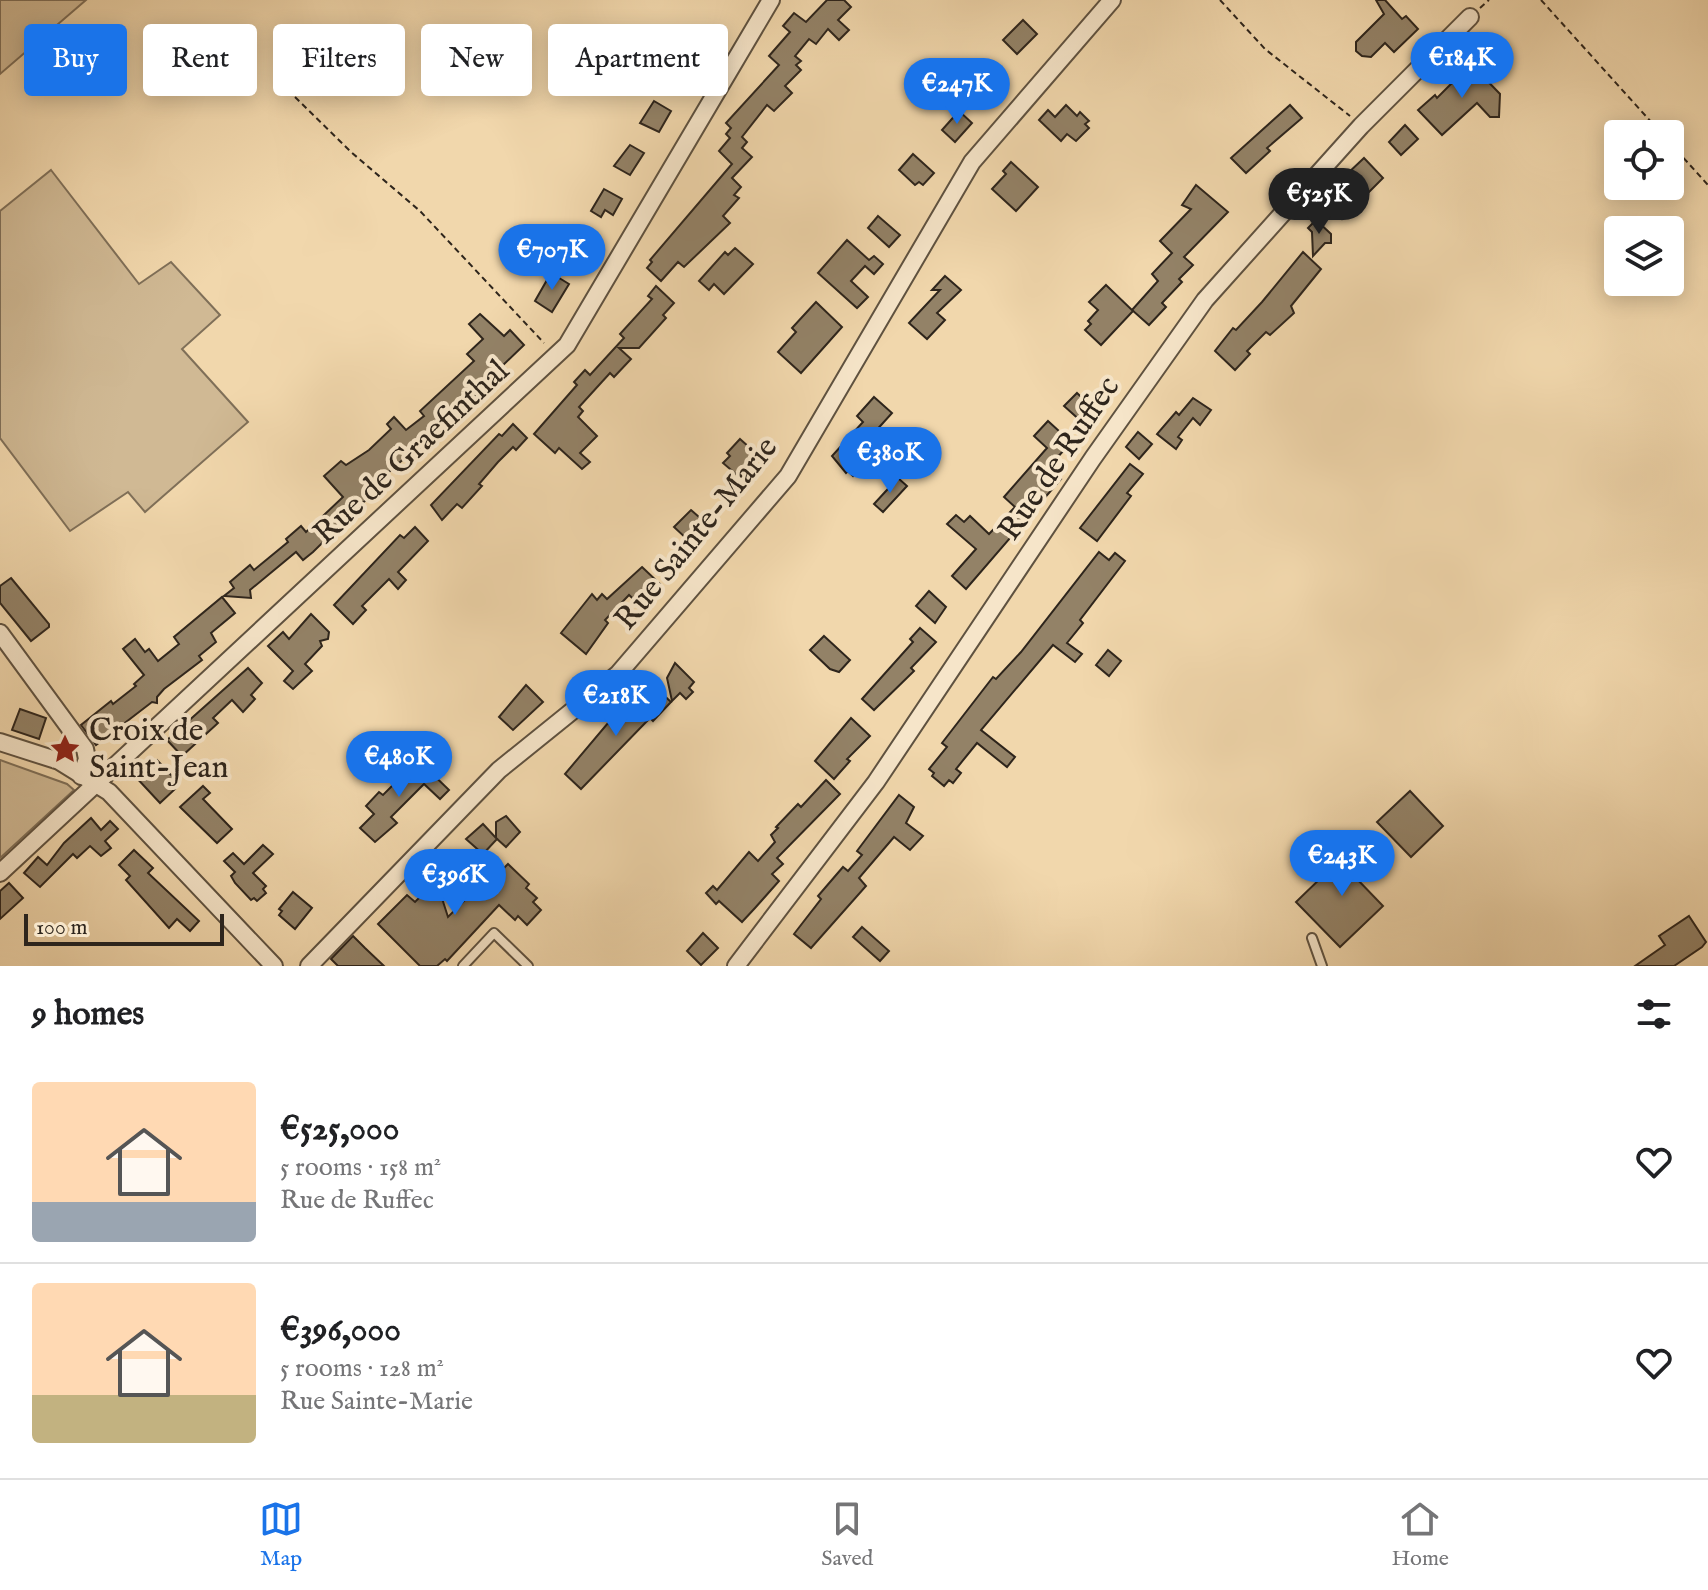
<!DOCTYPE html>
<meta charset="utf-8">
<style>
:root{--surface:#fff;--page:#f6f6f6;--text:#202124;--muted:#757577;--line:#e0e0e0;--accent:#1a73e8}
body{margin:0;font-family:"IM FELL English",serif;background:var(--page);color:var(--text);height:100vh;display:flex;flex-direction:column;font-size:30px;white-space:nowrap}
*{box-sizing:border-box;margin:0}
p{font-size:26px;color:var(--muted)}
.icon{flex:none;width:44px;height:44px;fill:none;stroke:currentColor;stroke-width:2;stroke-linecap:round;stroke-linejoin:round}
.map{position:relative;height:966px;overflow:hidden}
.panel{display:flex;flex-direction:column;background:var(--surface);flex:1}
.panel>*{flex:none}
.hud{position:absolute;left:24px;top:24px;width:800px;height:72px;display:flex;gap:16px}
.buttons{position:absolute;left:1604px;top:120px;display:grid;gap:16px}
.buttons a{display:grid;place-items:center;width:80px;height:80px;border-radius:8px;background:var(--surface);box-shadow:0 4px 20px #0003;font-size:40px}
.scale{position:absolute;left:24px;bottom:20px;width:200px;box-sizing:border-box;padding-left:8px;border:4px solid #2e251c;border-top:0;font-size:22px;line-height:28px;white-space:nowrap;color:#2e251c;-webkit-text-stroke:6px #f6e5c9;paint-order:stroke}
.price{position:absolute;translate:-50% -68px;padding:0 18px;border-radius:28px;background:var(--accent);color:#fff;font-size:26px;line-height:52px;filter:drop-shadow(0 2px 4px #0008)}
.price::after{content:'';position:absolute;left:50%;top:48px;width:24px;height:18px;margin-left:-12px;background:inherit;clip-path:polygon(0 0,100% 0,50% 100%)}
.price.on{background:#222;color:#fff}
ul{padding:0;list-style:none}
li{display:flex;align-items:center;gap:24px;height:200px;padding:0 32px}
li+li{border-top:2px solid var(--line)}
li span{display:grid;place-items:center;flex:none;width:224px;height:160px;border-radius:8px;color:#555}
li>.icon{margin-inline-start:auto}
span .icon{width:96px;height:96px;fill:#fffc;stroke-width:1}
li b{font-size:34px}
h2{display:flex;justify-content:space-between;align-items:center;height:96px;padding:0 32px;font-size:34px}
.tag{padding:0 28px;border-radius:8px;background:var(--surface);box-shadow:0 4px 20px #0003;font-size:28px;line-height:72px}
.tag.on{background:var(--accent);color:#fff}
.tabs{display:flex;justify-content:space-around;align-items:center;height:112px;border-top:2px solid var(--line);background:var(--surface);font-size:22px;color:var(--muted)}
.tabs a{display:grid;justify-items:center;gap:4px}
.tabs .on{color:var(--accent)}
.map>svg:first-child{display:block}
</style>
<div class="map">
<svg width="1708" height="966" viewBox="0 0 1708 966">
<rect width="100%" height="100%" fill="#f1d7ac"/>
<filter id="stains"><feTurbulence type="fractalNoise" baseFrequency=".0025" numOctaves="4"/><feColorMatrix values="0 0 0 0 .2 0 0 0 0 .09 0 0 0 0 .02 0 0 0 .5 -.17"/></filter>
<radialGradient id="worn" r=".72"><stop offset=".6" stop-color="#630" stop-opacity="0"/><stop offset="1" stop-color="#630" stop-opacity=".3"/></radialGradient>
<g fill="#d0b994" stroke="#7f6f58" stroke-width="2">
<path d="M 0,0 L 86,0 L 0,74 Z"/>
<path d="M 51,170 L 139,284 L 171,262 L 220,315 L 182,349 L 248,422 L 145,512 L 128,492 L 70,531 L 0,438 L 0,211 Z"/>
<path d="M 0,760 L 67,784 L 74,790 L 0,858 Z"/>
</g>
<g fill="#938267" stroke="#2e251c" stroke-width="2">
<path d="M 827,0 L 844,0 L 851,7 L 838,20 L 849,30 L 839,40 L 828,29 L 816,44 L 809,39 L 795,56 L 801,61 L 796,65 L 801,70 L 785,86 L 792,93 L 774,111 L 767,105 L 742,137 L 747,142 L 742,148 L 752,157 L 732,178 L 741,187 L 734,195 L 739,198 L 723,216 L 730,223 L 684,267 L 678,262 L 661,281 L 647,268 L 652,262 L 650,260 L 732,164 L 719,151 L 730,138 L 726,134 L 731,128 L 726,123 L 779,65 L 769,56 L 790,32 L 783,26 L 794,13 L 806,22 Z"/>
<path d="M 1376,0 L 1385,0 L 1402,19 L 1406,16 L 1418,29 L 1394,52 L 1385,43 L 1371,57 L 1362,56 L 1356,51 L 1356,42 L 1384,14 Z"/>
<path d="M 1023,20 L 1037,34 L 1017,54 L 1003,40 Z"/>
<path d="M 684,53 L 702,63 L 687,87 L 670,77 Z"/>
<path d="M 1471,64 L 1500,94 L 1499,117 L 1490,117 L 1477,103 L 1442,135 L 1418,110 L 1435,95 L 1437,98 Z"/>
<path d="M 654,101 L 671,111 L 659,132 L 640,123 Z"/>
<path d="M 1066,105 L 1077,116 L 1080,112 L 1089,121 L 1085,124 L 1089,128 L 1076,141 L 1067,134 L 1061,141 L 1039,120 L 1048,110 L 1055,117 Z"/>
<path d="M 1290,105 L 1302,118 L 1267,148 L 1270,151 L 1246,173 L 1231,158 Z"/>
<path d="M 959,111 L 972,123 L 955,142 L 942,130 Z"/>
<path d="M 1405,125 L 1418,139 L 1401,155 L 1389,142 Z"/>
<path d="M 630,145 L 644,153 L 630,175 L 614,166 Z"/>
<path d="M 913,154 L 934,173 L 923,185 L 919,182 L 915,185 L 899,170 Z"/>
<path d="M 1364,158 L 1383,178 L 1342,219 L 1329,206 L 1354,182 L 1347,174 Z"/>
<path d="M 1011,162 L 1038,187 L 1016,211 L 992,189 L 1006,174 L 1003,171 Z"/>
<path d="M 1196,185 L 1228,212 L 1184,257 L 1193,265 L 1179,279 L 1182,282 L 1162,303 L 1166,307 L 1149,325 L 1132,310 L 1158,281 L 1152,274 L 1172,253 L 1160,241 L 1191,209 L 1182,205 Z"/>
<path d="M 604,189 L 622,199 L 613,215 L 605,210 L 601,217 L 591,211 Z"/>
<path d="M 878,216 L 900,235 L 889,247 L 868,228 Z"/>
<path d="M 1316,220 L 1331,234 L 1331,243 L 1325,243 L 1313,256 L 1312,232 L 1308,228 Z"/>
<path d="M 581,230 L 597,240 L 584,267 L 560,252 L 567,241 L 572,244 Z"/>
<path d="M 847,240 L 869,260 L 874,256 L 883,264 L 874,274 L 865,266 L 851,281 L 868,297 L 857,308 L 818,273 Z"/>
<path d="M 735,248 L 753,264 L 724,294 L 714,284 L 709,290 L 699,281 L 725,252 L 728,255 Z"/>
<path d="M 1303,252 L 1321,269 L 1291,306 L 1294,313 L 1270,335 L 1266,332 L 1247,351 L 1250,354 L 1235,370 L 1215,351 L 1233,328 L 1236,330 L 1262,302 Z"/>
<path d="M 551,273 L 569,284 L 552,312 L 535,301 Z"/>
<path d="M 945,276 L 961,290 L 937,313 L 945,320 L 927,339 L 909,323 L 940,290 L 932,290 Z"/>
<path d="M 1106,285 L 1133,311 L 1101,345 L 1085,330 L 1091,324 L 1088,321 L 1098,310 L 1089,302 Z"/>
<path d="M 656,286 L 674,303 L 663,315 L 666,318 L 639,348 L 619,348 L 631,359 L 614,377 L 610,373 L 579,407 L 583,411 L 578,417 L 597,436 L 580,453 L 590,462 L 582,469 L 559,448 L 555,453 L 534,434 L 577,385 L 574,382 L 585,370 L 590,375 L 624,338 L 620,334 L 652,299 L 648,296 Z"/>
<path d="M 816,302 L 842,327 L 801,373 L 778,352 L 796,332 L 792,328 Z"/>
<path d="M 480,314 L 504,336 L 510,330 L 524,345 L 473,394 L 477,398 L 463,411 L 459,407 L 441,425 L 444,428 L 420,452 L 414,456 L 407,456 L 391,470 L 376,485 L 378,488 L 313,552 L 303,560 L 296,552 L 250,590 L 251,598 L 224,596 L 234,588 L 230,582 L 250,565 L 254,570 L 288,542 L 286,539 L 301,526 L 306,532 L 343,497 L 324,476 L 341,461 L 346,465 L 369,450 L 391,429 L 387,424 L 394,417 L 406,430 L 424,416 L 420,411 L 474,361 L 467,354 L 483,339 L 469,324 Z"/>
<path d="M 1077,393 L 1094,409 L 1082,422 L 1064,406 Z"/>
<path d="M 874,397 L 892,413 L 864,444 L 874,453 L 853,476 L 848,471 L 846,473 L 832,456 L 863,422 L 857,416 Z"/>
<path d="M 1193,398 L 1211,410 L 1200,425 L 1193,418 L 1178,437 L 1182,440 L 1176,449 L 1157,434 L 1176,412 L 1179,415 Z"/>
<path d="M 1048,421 L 1071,442 L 1049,467 L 1061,479 L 966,589 L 952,576 L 976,549 L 947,524 L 956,515 L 964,522 L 970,516 L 989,534 L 1015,507 L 1004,497 L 1047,448 L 1034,436 Z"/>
<path d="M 513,424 L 527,438 L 516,450 L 513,447 L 498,462 L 479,484 L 482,486 L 462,508 L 457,504 L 442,520 L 431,505 L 499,434 L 502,436 Z"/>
<path d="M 1138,432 L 1152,444 L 1139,459 L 1126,447 Z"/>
<path d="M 740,439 L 759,456 L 737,475 L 723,463 L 730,456 L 727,453 Z"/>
<path d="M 1130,464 L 1143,474 L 1127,493 L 1131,496 L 1097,541 L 1080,528 Z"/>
<path d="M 898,478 L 907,486 L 883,512 L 874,504 Z"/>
<path d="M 691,510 L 707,524 L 689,541 L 674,527 Z"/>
<path d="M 415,527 L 428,541 L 398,572 L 406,580 L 398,589 L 389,579 L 362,606 L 366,610 L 353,624 L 334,605 L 400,535 L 404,538 Z"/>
<path d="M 1099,552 L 1109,560 L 1115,553 L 1125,561 L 1080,620 L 1083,623 L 1067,643 L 1082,654 L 1075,662 L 1053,645 L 981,730 L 1015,757 L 1007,767 L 977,743 L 956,769 L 961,773 L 953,783 L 949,780 L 944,786 L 932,776 L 934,773 L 929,769 L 947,747 L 942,743 L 993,677 L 996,679 L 1021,652 Z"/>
<path d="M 642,567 L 660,584 L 640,605 L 629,595 L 605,620 L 608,623 L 586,654 L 561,633 L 592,594 L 597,600 L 602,594 L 607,599 Z"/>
<path d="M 11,578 L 49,624 L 49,627 L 31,641 L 0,603 L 0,586 Z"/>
<path d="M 929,591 L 946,607 L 935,623 L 916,606 Z"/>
<path d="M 222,597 L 235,613 L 211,633 L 216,642 L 199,656 L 202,660 L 164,689 L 157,697 L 157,703 L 152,702 L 96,745 L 81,725 L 111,701 L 113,704 L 136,686 L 134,684 L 144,675 L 123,649 L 135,639 L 145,652 L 149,649 L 158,661 L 179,644 L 174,637 Z"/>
<path d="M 311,614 L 329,632 L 328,639 L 320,641 L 322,646 L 305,664 L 312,671 L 293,689 L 284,681 L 293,671 L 268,646 L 283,632 L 289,639 Z"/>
<path d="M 920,628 L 936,642 L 911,668 L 914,671 L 874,710 L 862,699 L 913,642 L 910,639 Z"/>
<path d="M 824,636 L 850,660 L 839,672 L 830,669 L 810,650 Z"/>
<path d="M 1108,650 L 1121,661 L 1109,676 L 1096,665 Z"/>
<path d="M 675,663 L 694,682 L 689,688 L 693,692 L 686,699 L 680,693 L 672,701 L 667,678 Z"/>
<path d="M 248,668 L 262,683 L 251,695 L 255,699 L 243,712 L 232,700 L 213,718 L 218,723 L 182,756 L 167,740 Z"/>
<path d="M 526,685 L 543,702 L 513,730 L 499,717 Z"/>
<path d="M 653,685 L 671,702 L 653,721 L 650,718 L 581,789 L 565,774 L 608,723 L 610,725 L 621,713 L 627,718 L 649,696 L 646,693 Z"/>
<path d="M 20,709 L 46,718 L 39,739 L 12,730 Z"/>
<path d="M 851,718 L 870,736 L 847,759 L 850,761 L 834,779 L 815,761 Z"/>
<path d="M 148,760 L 152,764 L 157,760 L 173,777 L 168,782 L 175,789 L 160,803 L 133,774 Z"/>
<path d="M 418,760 L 449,790 L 440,799 L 424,784 L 391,817 L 397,823 L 375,842 L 360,828 L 374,814 L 366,806 L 379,792 L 383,795 Z"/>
<path d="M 826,780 L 840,794 L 777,858 L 783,864 L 772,874 L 779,881 L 755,908 L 742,922 L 719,901 L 716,904 L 706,893 L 713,886 L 717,890 L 749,852 L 758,861 L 775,842 L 771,835 L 778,828 L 776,827 L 798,804 L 801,807 Z"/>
<path d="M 203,786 L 210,793 L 203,799 L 232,829 L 217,843 L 180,807 Z"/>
<path d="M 1410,791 L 1443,826 L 1411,857 L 1377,822 Z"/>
<path d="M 899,795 L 914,807 L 906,823 L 923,836 L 910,850 L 894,837 L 859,878 L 866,886 L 811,948 L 794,934 L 821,899 L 818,896 L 843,867 L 848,871 L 862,855 L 857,851 Z"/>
<path d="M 506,816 L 520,832 L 506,847 L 496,838 L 496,822 Z"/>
<path d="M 91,818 L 101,830 L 110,821 L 118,829 L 105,841 L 111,848 L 101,856 L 90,846 L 77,858 L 73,854 L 40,887 L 24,873 L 38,857 L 47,865 L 64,843 Z"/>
<path d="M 483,824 L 497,839 L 483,854 L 466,839 Z"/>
<path d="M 1357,843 L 1373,860 L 1355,877 L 1383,906 L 1340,947 L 1296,902 Z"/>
<path d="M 263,845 L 273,854 L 253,873 L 266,886 L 263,889 L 266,893 L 257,901 L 254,898 L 251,900 L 235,883 L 231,876 L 235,872 L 224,861 L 233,853 L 244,864 Z"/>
<path d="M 134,850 L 153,868 L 148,873 L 199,921 L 190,931 L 177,919 L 169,928 L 126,880 L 130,876 L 119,865 Z"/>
<path d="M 508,864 L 529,884 L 526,888 L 537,898 L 533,902 L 541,910 L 527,925 L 518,916 L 515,920 L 499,905 L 447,961 L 445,959 L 437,966 L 420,966 L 378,924 L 407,895 L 415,902 L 430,887 L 439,889 L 448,917 L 483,882 L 491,881 Z"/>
<path d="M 9,883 L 23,898 L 0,919 L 0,891 Z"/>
<path d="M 293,892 L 312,908 L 295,929 L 279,915 L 282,911 L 279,909 Z"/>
<path d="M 1689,916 L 1706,942 L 1702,947 L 1674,966 L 1635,966 L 1665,945 L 1659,936 Z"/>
<path d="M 862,927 L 889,951 L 880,961 L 853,937 Z"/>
<path d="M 703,933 L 718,948 L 701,965 L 687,951 Z"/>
<path d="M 353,936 L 365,948 L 384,966 L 338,966 L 331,959 Z"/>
</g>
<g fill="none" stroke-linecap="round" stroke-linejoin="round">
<g stroke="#5f5240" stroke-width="12">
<g id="service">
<path d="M 1312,938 L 1322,966"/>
<path d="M 463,966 L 494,933 L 528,966"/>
</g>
</g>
<g stroke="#5f5240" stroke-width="20">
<g id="minor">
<path d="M 0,633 L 85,749 L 87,759 L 81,776"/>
<path d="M 0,742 L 59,761 L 109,792 L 274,966"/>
<path d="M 0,873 L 567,345 L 771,0"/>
<path d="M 309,966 L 499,770 L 618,674 L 788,476 L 972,162 L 1112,0"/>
<path d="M 736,966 L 876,782 L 1093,458 L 1205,300 L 1361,126 L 1470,17"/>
</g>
</g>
<g stroke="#2e251c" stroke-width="2" stroke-dasharray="6 4" stroke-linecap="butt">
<path d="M 1220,0 L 1265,49 L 1350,116"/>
<path d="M 1541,0 L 1662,134"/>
<path d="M 1480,8 L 1489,0"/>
<path d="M 295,97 L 351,152 L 420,211 L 544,343"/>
<path d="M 1670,143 L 1708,185"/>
</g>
<use href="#service" stroke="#f6e5c9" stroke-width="8"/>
<use href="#minor" stroke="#f6e5c9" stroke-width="16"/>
</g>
<defs>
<g id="sight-bare" transform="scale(2.4)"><path d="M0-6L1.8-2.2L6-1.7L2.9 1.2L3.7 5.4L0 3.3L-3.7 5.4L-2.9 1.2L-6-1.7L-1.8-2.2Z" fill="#8f2418" stroke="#f6e5c9" stroke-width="2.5" paint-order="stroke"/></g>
</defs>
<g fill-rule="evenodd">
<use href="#sight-bare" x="65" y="749"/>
</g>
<g text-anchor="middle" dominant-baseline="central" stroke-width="8" stroke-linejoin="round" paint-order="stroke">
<g font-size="32" fill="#2e251c" stroke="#f6e5c9">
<text transform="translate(412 453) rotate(-43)">Rue de Graefinthal</text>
<text transform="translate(1060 459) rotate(-56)">Rue de Ruffec</text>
<text transform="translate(697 534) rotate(-51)">Rue Sainte-Marie</text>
</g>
<g font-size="32" fill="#2e251c" stroke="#f6e5c9" text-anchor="start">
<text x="89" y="731">Croix de<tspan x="89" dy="37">Saint-Jean</tspan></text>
</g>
</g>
<rect width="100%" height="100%" filter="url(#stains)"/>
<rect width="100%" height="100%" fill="url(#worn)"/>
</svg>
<div class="buttons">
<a><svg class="icon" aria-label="locate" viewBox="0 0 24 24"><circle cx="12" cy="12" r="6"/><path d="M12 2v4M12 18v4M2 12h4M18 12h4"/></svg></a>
<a><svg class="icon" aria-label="layers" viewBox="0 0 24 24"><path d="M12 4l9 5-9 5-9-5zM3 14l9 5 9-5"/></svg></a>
</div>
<div class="scale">100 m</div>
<b class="price" style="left:1462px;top:100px">€184K</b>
<b class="price" style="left:957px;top:126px">€247K</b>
<b class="price on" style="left:1319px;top:236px">€525K</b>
<b class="price" style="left:552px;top:292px">€707K</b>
<b class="price" style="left:890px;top:495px">€380K</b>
<b class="price" style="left:616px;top:738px">€218K</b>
<b class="price" style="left:399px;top:799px">€480K</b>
<b class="price" style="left:1342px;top:898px">€243K</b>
<b class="price" style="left:455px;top:917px">€396K</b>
<div class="hud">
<a class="tag on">Buy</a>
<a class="tag">Rent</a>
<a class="tag">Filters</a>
<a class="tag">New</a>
<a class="tag">Apartment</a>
</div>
</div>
<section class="panel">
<h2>9 homes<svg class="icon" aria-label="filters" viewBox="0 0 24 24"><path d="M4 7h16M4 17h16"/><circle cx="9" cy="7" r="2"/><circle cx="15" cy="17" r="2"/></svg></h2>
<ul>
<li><span style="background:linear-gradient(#ffd9b3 75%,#9aa5b1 0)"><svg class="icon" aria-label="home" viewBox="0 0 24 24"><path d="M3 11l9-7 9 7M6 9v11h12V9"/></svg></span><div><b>€525,000</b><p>5 rooms · 158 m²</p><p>Rue de Ruffec</p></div><svg class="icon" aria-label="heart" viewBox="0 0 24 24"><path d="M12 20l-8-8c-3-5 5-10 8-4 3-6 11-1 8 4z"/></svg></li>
<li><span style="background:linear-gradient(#ffd9b3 70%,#c2b280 0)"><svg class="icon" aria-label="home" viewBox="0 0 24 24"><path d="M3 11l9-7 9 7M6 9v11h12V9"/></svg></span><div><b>€396,000</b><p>5 rooms · 128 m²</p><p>Rue Sainte-Marie</p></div><svg class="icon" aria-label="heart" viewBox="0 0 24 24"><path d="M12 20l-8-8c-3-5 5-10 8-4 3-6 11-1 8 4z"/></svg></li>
</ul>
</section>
<nav class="tabs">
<a class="on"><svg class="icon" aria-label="map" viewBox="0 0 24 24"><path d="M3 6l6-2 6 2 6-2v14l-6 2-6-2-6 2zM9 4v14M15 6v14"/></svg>Map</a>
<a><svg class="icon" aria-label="saved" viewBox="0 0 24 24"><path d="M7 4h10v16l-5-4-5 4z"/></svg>Saved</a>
<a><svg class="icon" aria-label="home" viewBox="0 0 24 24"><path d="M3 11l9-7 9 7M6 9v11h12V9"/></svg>Home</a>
</nav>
